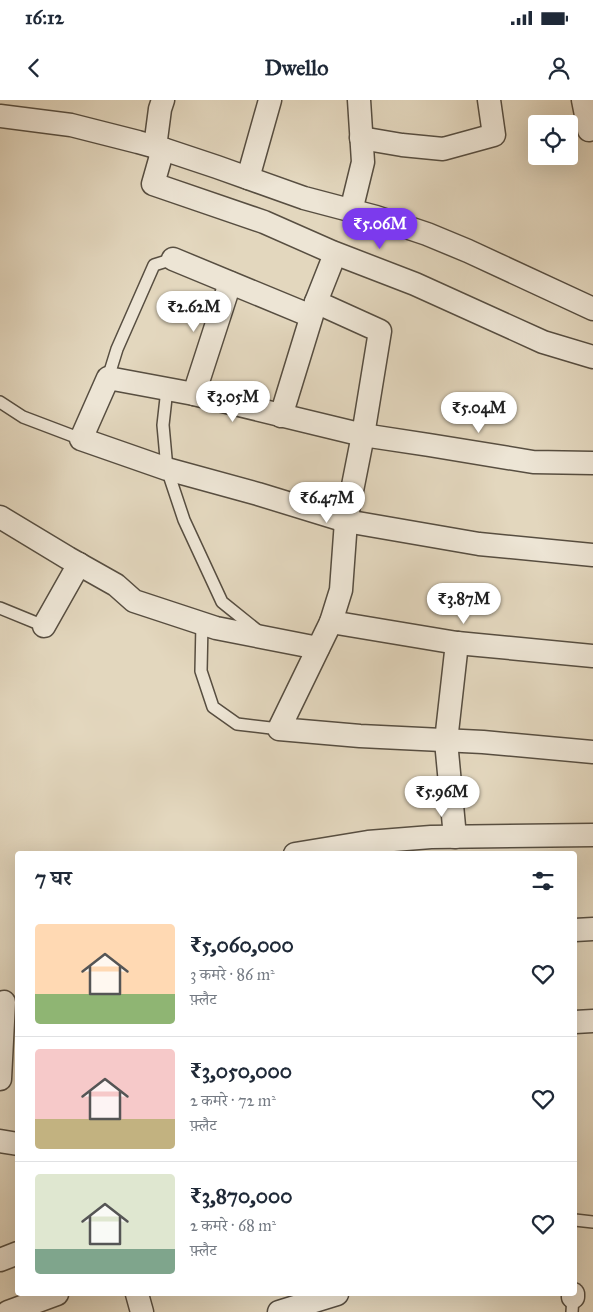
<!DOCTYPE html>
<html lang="hi">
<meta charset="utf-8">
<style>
:root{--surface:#fff;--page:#f2f2f3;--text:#1f2937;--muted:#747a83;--line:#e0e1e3;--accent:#7c3aed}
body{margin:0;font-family:"IM FELL Great Primer","Noto Serif Devanagari",serif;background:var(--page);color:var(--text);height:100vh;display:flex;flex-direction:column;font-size:19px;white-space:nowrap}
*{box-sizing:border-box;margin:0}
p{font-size:16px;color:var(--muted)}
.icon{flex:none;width:28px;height:28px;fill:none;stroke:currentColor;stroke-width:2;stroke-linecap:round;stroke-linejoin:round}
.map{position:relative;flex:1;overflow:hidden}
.sheet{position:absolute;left:15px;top:751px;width:562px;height:445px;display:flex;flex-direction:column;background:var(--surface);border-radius:5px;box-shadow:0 5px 20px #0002}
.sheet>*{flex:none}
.fabs{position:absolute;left:528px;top:15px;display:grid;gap:10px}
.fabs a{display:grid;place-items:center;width:50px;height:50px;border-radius:5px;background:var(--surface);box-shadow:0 5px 20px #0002;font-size:25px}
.price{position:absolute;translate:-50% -42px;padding:0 11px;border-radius:18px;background:#fff;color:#222;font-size:16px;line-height:32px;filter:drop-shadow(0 1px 2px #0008)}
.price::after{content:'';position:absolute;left:50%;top:30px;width:15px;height:11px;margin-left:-8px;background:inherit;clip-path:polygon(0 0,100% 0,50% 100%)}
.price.active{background:var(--accent);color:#fff}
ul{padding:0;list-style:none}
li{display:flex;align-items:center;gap:15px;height:125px;padding:0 20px}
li+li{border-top:1px solid var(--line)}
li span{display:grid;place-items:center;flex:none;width:140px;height:100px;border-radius:5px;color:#555}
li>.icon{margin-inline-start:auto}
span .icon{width:60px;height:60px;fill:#fffc;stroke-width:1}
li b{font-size:21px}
h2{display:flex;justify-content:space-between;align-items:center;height:60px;padding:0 20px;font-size:21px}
.status{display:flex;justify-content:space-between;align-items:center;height:35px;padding:0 25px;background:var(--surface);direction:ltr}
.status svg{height:14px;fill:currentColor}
header{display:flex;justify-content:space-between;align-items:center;height:65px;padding:0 20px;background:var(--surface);font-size:22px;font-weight:700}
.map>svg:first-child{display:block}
</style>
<div class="status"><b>16:12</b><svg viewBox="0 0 49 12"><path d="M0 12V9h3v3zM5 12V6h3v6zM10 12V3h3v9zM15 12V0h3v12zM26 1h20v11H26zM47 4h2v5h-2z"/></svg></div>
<header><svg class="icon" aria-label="back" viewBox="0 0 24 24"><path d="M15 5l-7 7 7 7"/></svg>Dwello<svg class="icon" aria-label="person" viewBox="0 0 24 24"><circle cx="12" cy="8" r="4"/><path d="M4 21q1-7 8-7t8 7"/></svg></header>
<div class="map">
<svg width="593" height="1212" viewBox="0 0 593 1212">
<rect width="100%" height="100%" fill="#e3d7be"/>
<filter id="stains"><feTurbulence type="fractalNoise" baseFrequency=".004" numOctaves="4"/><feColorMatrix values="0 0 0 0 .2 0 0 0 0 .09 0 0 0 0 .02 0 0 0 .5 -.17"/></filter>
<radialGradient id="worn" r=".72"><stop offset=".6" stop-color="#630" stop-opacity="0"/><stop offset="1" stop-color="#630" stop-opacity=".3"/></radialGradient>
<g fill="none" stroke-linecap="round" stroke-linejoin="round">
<g stroke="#574e41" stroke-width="14">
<g id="service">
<path d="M 108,278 L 117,249 L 154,165 L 173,159"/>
<path d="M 167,289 L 163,325 L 167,369 L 184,420 L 222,502 L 258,531"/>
<path d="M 0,302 L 23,317 L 81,339"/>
<path d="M 0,508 L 44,526"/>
<path d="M 202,523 L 201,571 L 213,607 L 237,624 L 279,629"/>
<path d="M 575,1120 L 593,1122"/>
<path d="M 572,1212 L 573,1197"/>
</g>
</g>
<g stroke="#574e41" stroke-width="25">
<g id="minor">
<path d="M 583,0 L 589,30"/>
<path d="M 0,16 L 71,25 L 138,42 L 163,49 L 217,67 L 304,98 L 376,117 L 427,134 L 468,151 L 593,209"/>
<path d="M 361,38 L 402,45 L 443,49 L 494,35 L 489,0"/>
<path d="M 155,47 L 160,9 L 163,0"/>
<path d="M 163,49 L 153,84 L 264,122 L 332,152 L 415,184 L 543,242 L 593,257"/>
<path d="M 248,78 L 270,0"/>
<path d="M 351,111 L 363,62 L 359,0"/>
<path d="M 173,159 L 311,216"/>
<path d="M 316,202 L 380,231 L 363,335 L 346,421 L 341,490 L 331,522 L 279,629 L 360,636 L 483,642 L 593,652"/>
<path d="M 194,294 L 230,183"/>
<path d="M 281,316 L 316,202 L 335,154"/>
<path d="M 593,363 L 533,362 L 429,345 L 363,335 L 194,294 L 108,278 L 81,339 L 167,369 L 258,394 L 346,421 L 479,444 L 593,455"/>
<path d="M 0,417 L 68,458 L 116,485 L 134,501 L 216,528 L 318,548"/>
<path d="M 331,522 L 457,543 L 593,556"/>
<path d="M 44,526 L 79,464"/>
<path d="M 455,737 L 446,641 L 457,543"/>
<path d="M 295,754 L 368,742 L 431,737 L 593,735"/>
<path d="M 575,830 L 593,829"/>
<path d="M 575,922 L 593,921"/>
<path d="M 0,979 L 4,902"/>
<path d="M 0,1041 L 18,1044"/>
<path d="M 0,1160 L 18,1153"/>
<path d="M 137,1194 L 142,1212"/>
<path d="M 573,1197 L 573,1194"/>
<path d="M 8,1212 L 57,1194"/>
<path d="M 279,1212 L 337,1194"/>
</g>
</g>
<use href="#service" stroke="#ede5d5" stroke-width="11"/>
<use href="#minor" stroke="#ede5d5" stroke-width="22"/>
</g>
<rect width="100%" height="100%" filter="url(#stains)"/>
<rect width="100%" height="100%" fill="url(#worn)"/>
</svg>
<div class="fabs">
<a><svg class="icon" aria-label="locate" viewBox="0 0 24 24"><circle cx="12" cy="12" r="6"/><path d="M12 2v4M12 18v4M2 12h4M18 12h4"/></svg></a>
</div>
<b class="price active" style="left:380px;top:150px">₹5.06M</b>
<b class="price" style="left:194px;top:233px">₹2.62M</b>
<b class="price" style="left:233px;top:323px">₹3.05M</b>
<b class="price" style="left:479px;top:334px">₹5.04M</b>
<b class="price" style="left:327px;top:424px">₹6.47M</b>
<b class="price" style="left:464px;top:525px">₹3.87M</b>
<b class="price" style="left:442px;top:718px">₹5.96M</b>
<section class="sheet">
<h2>7 घर<svg class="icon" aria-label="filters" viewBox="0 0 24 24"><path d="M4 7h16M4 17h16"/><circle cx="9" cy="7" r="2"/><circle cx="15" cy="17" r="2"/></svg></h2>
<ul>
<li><span style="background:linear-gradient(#ffd9b3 70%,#8fb573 0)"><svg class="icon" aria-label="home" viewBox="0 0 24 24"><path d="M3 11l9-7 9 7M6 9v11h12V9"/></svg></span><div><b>₹5,060,000</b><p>3 कमरे · 86 m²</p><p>फ़्लैट</p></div><svg class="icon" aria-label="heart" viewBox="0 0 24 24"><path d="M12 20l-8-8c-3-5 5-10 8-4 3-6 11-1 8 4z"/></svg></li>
<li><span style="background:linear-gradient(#f6c9c9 70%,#c2b280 0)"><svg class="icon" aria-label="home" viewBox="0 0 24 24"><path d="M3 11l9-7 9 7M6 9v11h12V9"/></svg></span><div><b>₹3,050,000</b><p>2 कमरे · 72 m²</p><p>फ़्लैट</p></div><svg class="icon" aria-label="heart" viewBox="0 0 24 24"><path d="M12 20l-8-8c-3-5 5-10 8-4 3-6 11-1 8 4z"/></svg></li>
<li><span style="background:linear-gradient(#dfe7d0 75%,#7fa58c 0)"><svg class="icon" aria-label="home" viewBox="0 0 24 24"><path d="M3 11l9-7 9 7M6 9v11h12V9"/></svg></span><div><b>₹3,870,000</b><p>2 कमरे · 68 m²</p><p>फ़्लैट</p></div><svg class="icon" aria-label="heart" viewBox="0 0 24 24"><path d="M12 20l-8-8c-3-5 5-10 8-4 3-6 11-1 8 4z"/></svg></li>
</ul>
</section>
</div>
